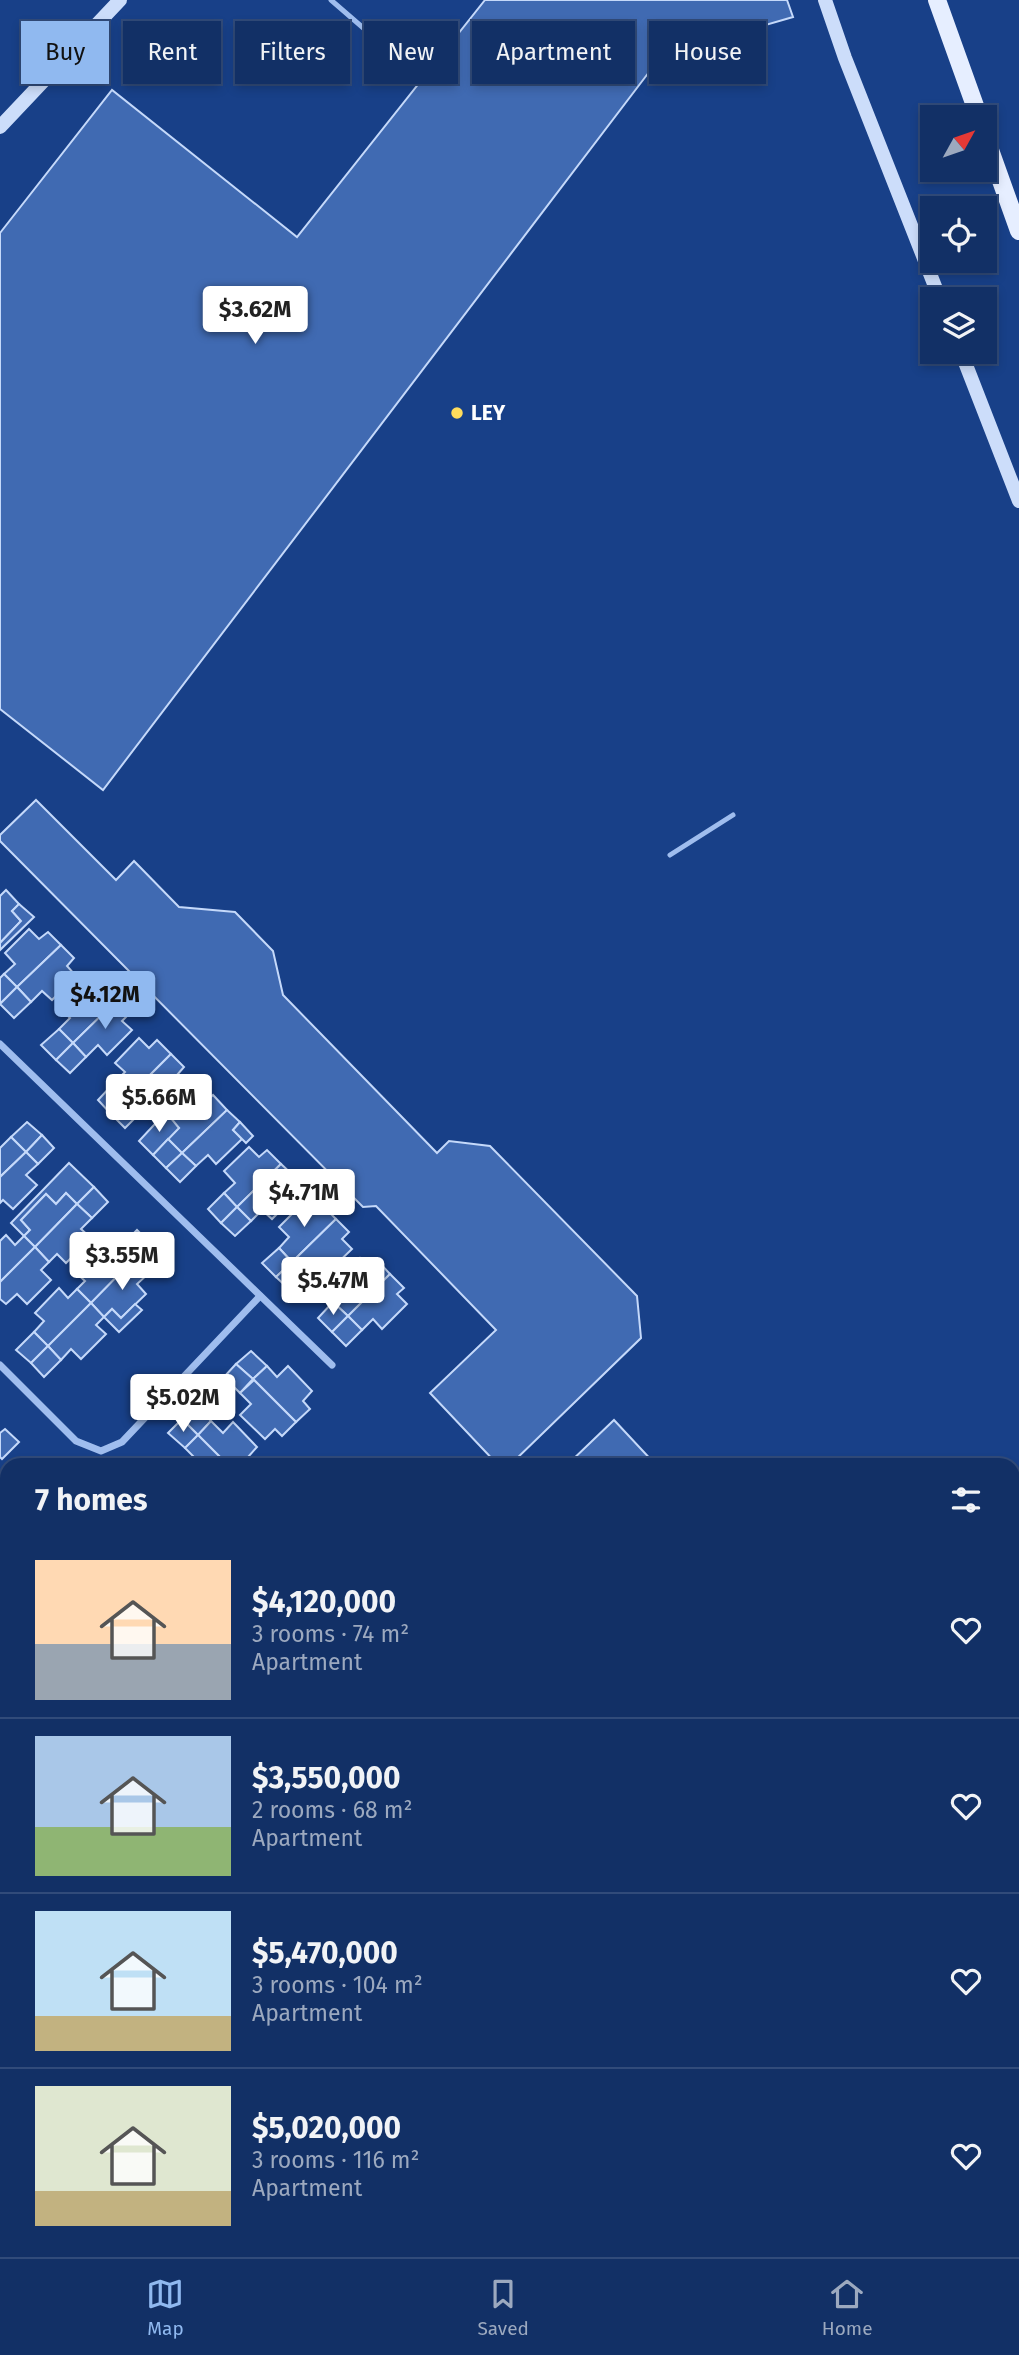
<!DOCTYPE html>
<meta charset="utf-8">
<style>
:root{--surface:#123066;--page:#1f3c6f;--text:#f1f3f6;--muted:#9ca9bf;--line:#314b7a;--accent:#90b9f0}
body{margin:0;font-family:"Fira Sans",sans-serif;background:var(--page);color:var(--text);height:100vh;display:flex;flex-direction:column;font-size:26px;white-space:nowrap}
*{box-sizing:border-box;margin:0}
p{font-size:23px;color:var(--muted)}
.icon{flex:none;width:38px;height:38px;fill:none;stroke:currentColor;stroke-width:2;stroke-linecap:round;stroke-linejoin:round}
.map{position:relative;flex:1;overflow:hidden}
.panel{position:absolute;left:0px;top:1458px;width:1020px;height:800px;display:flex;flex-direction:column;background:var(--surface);border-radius:21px 21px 0 0;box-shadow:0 4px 10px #0003,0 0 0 2px var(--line)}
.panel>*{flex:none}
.hud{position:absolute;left:21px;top:21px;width:978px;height:63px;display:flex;gap:14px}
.needle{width:46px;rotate:50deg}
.tools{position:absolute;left:920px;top:105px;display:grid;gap:14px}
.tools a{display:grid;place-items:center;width:77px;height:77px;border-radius:0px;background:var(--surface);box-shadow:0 4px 10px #0003,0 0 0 2px var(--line);font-size:35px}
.price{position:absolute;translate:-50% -60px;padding:0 16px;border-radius:7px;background:#fff;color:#222;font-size:23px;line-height:46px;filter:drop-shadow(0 2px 4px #0008)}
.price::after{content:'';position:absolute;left:50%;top:42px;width:21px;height:16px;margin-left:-10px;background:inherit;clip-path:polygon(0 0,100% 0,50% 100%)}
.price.active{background:var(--accent);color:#111}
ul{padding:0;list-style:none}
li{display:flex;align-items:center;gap:21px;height:175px;padding:0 35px}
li+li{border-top:2px solid var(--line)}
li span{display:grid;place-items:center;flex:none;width:196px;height:140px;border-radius:0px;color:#555}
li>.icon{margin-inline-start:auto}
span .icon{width:84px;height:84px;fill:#fffc;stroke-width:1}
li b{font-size:30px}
h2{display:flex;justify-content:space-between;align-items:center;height:84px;padding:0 35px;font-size:30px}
.chip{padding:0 24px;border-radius:0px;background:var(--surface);box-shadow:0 4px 10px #0003,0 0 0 2px var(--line);font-size:24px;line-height:63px}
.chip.active{background:var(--accent);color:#111}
.tab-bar{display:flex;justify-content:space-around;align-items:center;height:98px;border-top:2px solid var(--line);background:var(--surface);font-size:19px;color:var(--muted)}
.tab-bar a{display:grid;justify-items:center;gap:4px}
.tab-bar .active{color:var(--accent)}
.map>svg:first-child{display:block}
</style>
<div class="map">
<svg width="1019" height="2257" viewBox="0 0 1019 2257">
<rect width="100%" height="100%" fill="#184088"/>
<g fill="#406ab2" stroke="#c5d9fa" stroke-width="2">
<path d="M 485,0 L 787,0 L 793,17 L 662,55 L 103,790 L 0,709 L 0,233 L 112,90 L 297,237 Z"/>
<path d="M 36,800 L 116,880 L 134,861 L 179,907 L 235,912 L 273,951 L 283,995 L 437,1153 L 449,1141 L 490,1146 L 637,1296 L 641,1338 L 510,1465 L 498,1465 L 430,1393 L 496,1330 L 376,1206 L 363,1207 L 0,841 L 0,835 Z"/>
<path d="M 6,890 L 19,904 L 12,911 L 21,921 L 0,943 L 0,896 Z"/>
<path d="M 19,904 L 34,917 L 0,950 L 0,943 L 21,921 L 12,911 Z"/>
<path d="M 29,929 L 39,939 L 48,932 L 61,945 L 17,987 L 4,974 L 15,964 L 5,953 Z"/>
<path d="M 61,945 L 74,958 L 67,966 L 76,976 L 52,1000 L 42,991 L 31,1002 L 17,987 Z"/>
<path d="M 4,974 L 17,987 L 0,1004 L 0,978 Z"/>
<path d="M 85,984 L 94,994 L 102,986 L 117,1000 L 73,1043 L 59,1029 L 70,1018 L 60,1008 Z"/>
<path d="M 17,987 L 31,1002 L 14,1018 L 0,1004 Z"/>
<path d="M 117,1000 L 130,1013 L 122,1021 L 132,1030 L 107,1055 L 98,1045 L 86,1057 L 73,1043 Z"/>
<path d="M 59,1029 L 73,1043 L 56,1060 L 41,1045 Z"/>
<path d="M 139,1038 L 149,1048 L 157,1040 L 171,1054 L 127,1098 L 113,1084 L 125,1072 L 115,1063 Z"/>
<path d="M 73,1043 L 86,1057 L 70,1073 L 56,1060 Z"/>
<path d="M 171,1054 L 184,1067 L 177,1075 L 187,1085 L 162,1110 L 153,1100 L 141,1112 L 127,1098 Z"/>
<path d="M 113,1084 L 127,1098 L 111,1114 L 98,1100 Z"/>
<path d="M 195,1093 L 204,1103 L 213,1095 L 227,1110 L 182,1153 L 168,1139 L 179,1128 L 169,1118 Z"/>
<path d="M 127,1098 L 141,1112 L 125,1128 L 111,1114 Z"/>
<path d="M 227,1110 L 240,1122 L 233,1130 L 242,1139 L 216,1164 L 208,1155 L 196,1166 L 182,1153 Z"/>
<path d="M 166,1112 L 179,1128 L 153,1155 L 139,1141 Z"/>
<path d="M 27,1122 L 42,1135 L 26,1152 L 11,1137 Z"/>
<path d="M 240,1122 L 253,1136 L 246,1143 L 233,1130 Z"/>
<path d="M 42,1135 L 54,1148 L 38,1164 L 26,1152 Z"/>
<path d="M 11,1137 L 26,1152 L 0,1177 L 0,1148 Z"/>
<path d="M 168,1139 L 182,1153 L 166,1168 L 153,1155 Z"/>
<path d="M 249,1147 L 259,1157 L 267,1150 L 281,1164 L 237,1207 L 224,1193 L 235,1183 L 224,1171 Z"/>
<path d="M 26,1152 L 38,1164 L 26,1175 L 37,1185 L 13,1209 L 3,1200 L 0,1203 L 0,1177 Z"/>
<path d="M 182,1153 L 196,1166 L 180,1182 L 166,1168 Z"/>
<path d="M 69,1163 L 94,1187 L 77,1204 L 66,1193 L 56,1204 L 46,1194 L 21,1220 L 30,1230 L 24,1236 L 11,1223 Z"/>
<path d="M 281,1164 L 295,1177 L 287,1184 L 297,1194 L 272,1219 L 262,1210 L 251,1221 L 237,1207 Z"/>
<path d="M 94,1187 L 108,1202 L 92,1218 L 77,1204 Z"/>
<path d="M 66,1193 L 77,1204 L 35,1247 L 24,1236 L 30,1230 L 21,1220 L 46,1194 L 56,1204 Z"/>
<path d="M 224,1193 L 237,1207 L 221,1223 L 208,1209 Z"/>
<path d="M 312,1194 L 322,1205 L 314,1213 L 304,1202 Z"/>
<path d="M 304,1202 L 314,1213 L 322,1205 L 336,1219 L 292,1262 L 279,1248 L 289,1237 L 279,1227 Z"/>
<path d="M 77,1204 L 92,1218 L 81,1229 L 91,1238 L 66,1263 L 57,1254 L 49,1262 L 35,1247 Z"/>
<path d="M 237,1207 L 251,1221 L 235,1236 L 221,1223 Z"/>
<path d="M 336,1219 L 349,1232 L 342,1239 L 352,1249 L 327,1273 L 317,1264 L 306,1275 L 292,1262 Z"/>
<path d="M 137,1230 L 150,1243 L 134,1259 L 120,1247 Z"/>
<path d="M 6,1235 L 15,1245 L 24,1236 L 35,1247 L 0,1282 L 0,1241 Z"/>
<path d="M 150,1243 L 164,1257 L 148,1274 L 134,1259 Z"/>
<path d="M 35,1247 L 49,1262 L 41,1270 L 51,1280 L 27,1304 L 17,1294 L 6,1304 L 0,1299 L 0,1282 Z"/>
<path d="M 99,1247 L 110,1258 L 120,1247 L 134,1259 L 91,1303 L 77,1289 L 85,1281 L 75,1272 Z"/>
<path d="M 279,1248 L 292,1262 L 276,1277 L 262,1263 Z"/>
<path d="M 360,1258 L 369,1267 L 377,1260 L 390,1274 L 348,1316 L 333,1302 L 345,1291 L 336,1282 Z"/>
<path d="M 134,1259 L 148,1274 L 137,1284 L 146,1294 L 121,1318 L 112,1309 L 104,1317 L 91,1303 Z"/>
<path d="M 292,1262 L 306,1275 L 291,1291 L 276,1277 Z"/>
<path d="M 390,1274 L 404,1288 L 397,1294 L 407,1304 L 382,1329 L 373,1319 L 362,1330 L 348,1316 Z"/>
<path d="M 59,1288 L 68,1298 L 77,1289 L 91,1303 L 48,1346 L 34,1332 L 44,1321 L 35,1313 Z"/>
<path d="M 333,1302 L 348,1316 L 332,1332 L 318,1318 Z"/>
<path d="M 91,1303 L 104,1317 L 96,1325 L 106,1334 L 81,1359 L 71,1349 L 61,1360 L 48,1346 Z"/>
<path d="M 135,1304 L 142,1310 L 119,1332 L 104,1317 L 112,1309 L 121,1318 Z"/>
<path d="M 348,1316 L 362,1330 L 346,1346 L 332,1332 Z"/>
<path d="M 34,1332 L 48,1346 L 31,1363 L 16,1350 Z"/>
<path d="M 48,1346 L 61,1360 L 44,1377 L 31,1363 Z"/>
<path d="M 251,1351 L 267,1366 L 253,1379 L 236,1364 Z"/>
<path d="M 236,1364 L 253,1379 L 240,1393 L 224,1377 Z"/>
<path d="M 267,1366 L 277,1377 L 288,1366 L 312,1391 L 303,1401 L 310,1409 L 296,1422 L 253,1379 Z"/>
<path d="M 254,1380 L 296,1422 L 282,1436 L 275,1429 L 265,1439 L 240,1415 L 251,1404 L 240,1393 Z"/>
<path d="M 196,1405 L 211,1421 L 198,1435 L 182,1419 Z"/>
<path d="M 182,1419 L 198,1435 L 185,1448 L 168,1433 Z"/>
<path d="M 614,1420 L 656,1465 L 567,1465 Z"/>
<path d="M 211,1421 L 223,1433 L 233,1422 L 257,1447 L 248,1457 L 254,1465 L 228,1465 L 198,1435 Z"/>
<path d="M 5,1429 L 19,1442 L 2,1459 L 0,1457 L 0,1433 Z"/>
<path d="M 198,1435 L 228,1465 L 189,1465 L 195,1458 L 185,1448 Z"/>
<path d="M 7,1489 L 7,1537 L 1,1543 L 0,1497 Z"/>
<path d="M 7,1919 L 7,1944 L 0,1951 L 0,1926 Z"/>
<path d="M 7,1944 L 7,1992 L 0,1985 L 0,1951 Z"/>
<path d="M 44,2250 L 94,2250 L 87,2257 L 50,2257 Z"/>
<path d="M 99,2250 L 109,2250 L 115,2256 L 121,2250 L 132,2250 L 138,2257 L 92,2257 Z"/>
<path d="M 145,2250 L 164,2250 L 170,2256 L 139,2257 Z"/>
<path d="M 257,2250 L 296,2250 L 289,2257 L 280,2257 L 275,2252 L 269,2257 L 264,2257 Z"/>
<path d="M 308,2250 L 323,2250 L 326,2253 L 329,2250 L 346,2250 L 350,2255 L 348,2257 L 301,2257 Z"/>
<path d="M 355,2250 L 385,2250 L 391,2257 L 348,2257 Z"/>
</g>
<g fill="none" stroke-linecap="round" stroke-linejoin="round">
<g stroke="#9fbdee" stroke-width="5">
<path d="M 331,0 L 413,71"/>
<path d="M 670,855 L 733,815"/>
</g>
<g stroke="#9fbdee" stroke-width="7">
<path d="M 0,1044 L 332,1365"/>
<path d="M 0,1365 L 76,1441 L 101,1451 L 122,1442 L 260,1296"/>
<path d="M 0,2031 L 7,2037"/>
<path d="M 0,2231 L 7,2246"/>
<path d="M 222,2250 L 228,2257"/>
</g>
<g stroke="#ccddfa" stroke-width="14">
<path d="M 825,0 L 845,58 L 940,299"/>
<path d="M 0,127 L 120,0"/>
<path d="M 961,352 L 1019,501"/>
<path d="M 0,1819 L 7,1826"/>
<path d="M 1013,2130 L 1019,2122"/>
<path d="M 442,2250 L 449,2257"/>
<path d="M 920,2257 L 925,2250"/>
</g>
<g stroke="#e6eeff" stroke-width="18">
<path d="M 937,0 L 979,117"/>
<path d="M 985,136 L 1019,231"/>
</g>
</g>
<circle fill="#ffdc5c" stroke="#184088" stroke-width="2.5" cx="457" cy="413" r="7"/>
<g text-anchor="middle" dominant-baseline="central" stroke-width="5" stroke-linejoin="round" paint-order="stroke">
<g font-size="21" font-weight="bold" fill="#fff" stroke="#184088" text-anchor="start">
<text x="471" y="413">LEY</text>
</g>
</g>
</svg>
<div class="tools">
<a><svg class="needle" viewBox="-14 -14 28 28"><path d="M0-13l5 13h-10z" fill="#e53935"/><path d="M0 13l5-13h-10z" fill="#9ca9bf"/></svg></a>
<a><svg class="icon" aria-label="locate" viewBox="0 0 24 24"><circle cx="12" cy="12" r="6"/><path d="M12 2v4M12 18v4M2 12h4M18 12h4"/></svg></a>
<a><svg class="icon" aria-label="layers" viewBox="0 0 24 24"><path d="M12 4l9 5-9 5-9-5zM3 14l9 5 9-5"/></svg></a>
</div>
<b class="price" style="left:255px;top:346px">$3.62M</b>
<b class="price active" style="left:105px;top:1031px">$4.12M</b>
<b class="price" style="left:159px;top:1134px">$5.66M</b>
<b class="price" style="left:304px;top:1229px">$4.71M</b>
<b class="price" style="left:122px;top:1292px">$3.55M</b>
<b class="price" style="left:333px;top:1317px">$5.47M</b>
<b class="price" style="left:183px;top:1434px">$5.02M</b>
<div class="hud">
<a class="chip active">Buy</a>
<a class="chip">Rent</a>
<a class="chip">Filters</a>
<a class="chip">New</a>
<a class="chip">Apartment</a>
<a class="chip">House</a>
</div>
<section class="panel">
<h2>7 homes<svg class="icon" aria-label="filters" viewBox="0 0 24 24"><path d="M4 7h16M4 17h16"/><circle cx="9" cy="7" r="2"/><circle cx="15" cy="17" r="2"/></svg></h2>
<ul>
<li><span style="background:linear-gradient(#ffd9b3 60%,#9aa5b1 0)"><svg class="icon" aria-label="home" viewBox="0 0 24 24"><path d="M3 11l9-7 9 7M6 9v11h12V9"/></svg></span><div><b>$4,120,000</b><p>3 rooms · 74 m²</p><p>Apartment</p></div><svg class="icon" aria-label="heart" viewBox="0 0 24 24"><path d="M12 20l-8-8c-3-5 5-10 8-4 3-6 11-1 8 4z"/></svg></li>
<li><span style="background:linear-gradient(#a9c7e8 65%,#8fb573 0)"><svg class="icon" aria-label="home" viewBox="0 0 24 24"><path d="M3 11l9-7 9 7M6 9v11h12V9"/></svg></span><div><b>$3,550,000</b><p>2 rooms · 68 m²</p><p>Apartment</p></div><svg class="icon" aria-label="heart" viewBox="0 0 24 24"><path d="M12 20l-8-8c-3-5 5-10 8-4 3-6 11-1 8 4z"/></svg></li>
<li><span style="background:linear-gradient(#bfe0f5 75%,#c2b280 0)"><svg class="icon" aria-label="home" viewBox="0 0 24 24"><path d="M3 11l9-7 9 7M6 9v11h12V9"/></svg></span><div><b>$5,470,000</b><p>3 rooms · 104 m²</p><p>Apartment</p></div><svg class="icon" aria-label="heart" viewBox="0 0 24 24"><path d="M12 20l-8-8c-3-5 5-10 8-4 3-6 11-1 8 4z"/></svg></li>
<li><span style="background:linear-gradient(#dfe7d0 75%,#c2b280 0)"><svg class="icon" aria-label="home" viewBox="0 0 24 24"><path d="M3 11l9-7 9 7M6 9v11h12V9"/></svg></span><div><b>$5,020,000</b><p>3 rooms · 116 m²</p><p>Apartment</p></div><svg class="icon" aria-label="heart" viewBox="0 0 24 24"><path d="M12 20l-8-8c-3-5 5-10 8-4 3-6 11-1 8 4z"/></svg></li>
</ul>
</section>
</div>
<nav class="tab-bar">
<a class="active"><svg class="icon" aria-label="map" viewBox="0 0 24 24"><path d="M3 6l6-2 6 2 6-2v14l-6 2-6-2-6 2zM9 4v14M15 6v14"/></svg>Map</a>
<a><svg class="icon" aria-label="saved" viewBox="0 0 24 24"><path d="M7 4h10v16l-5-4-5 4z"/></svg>Saved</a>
<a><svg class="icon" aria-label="home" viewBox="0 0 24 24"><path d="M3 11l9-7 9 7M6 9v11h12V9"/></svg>Home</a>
</nav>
